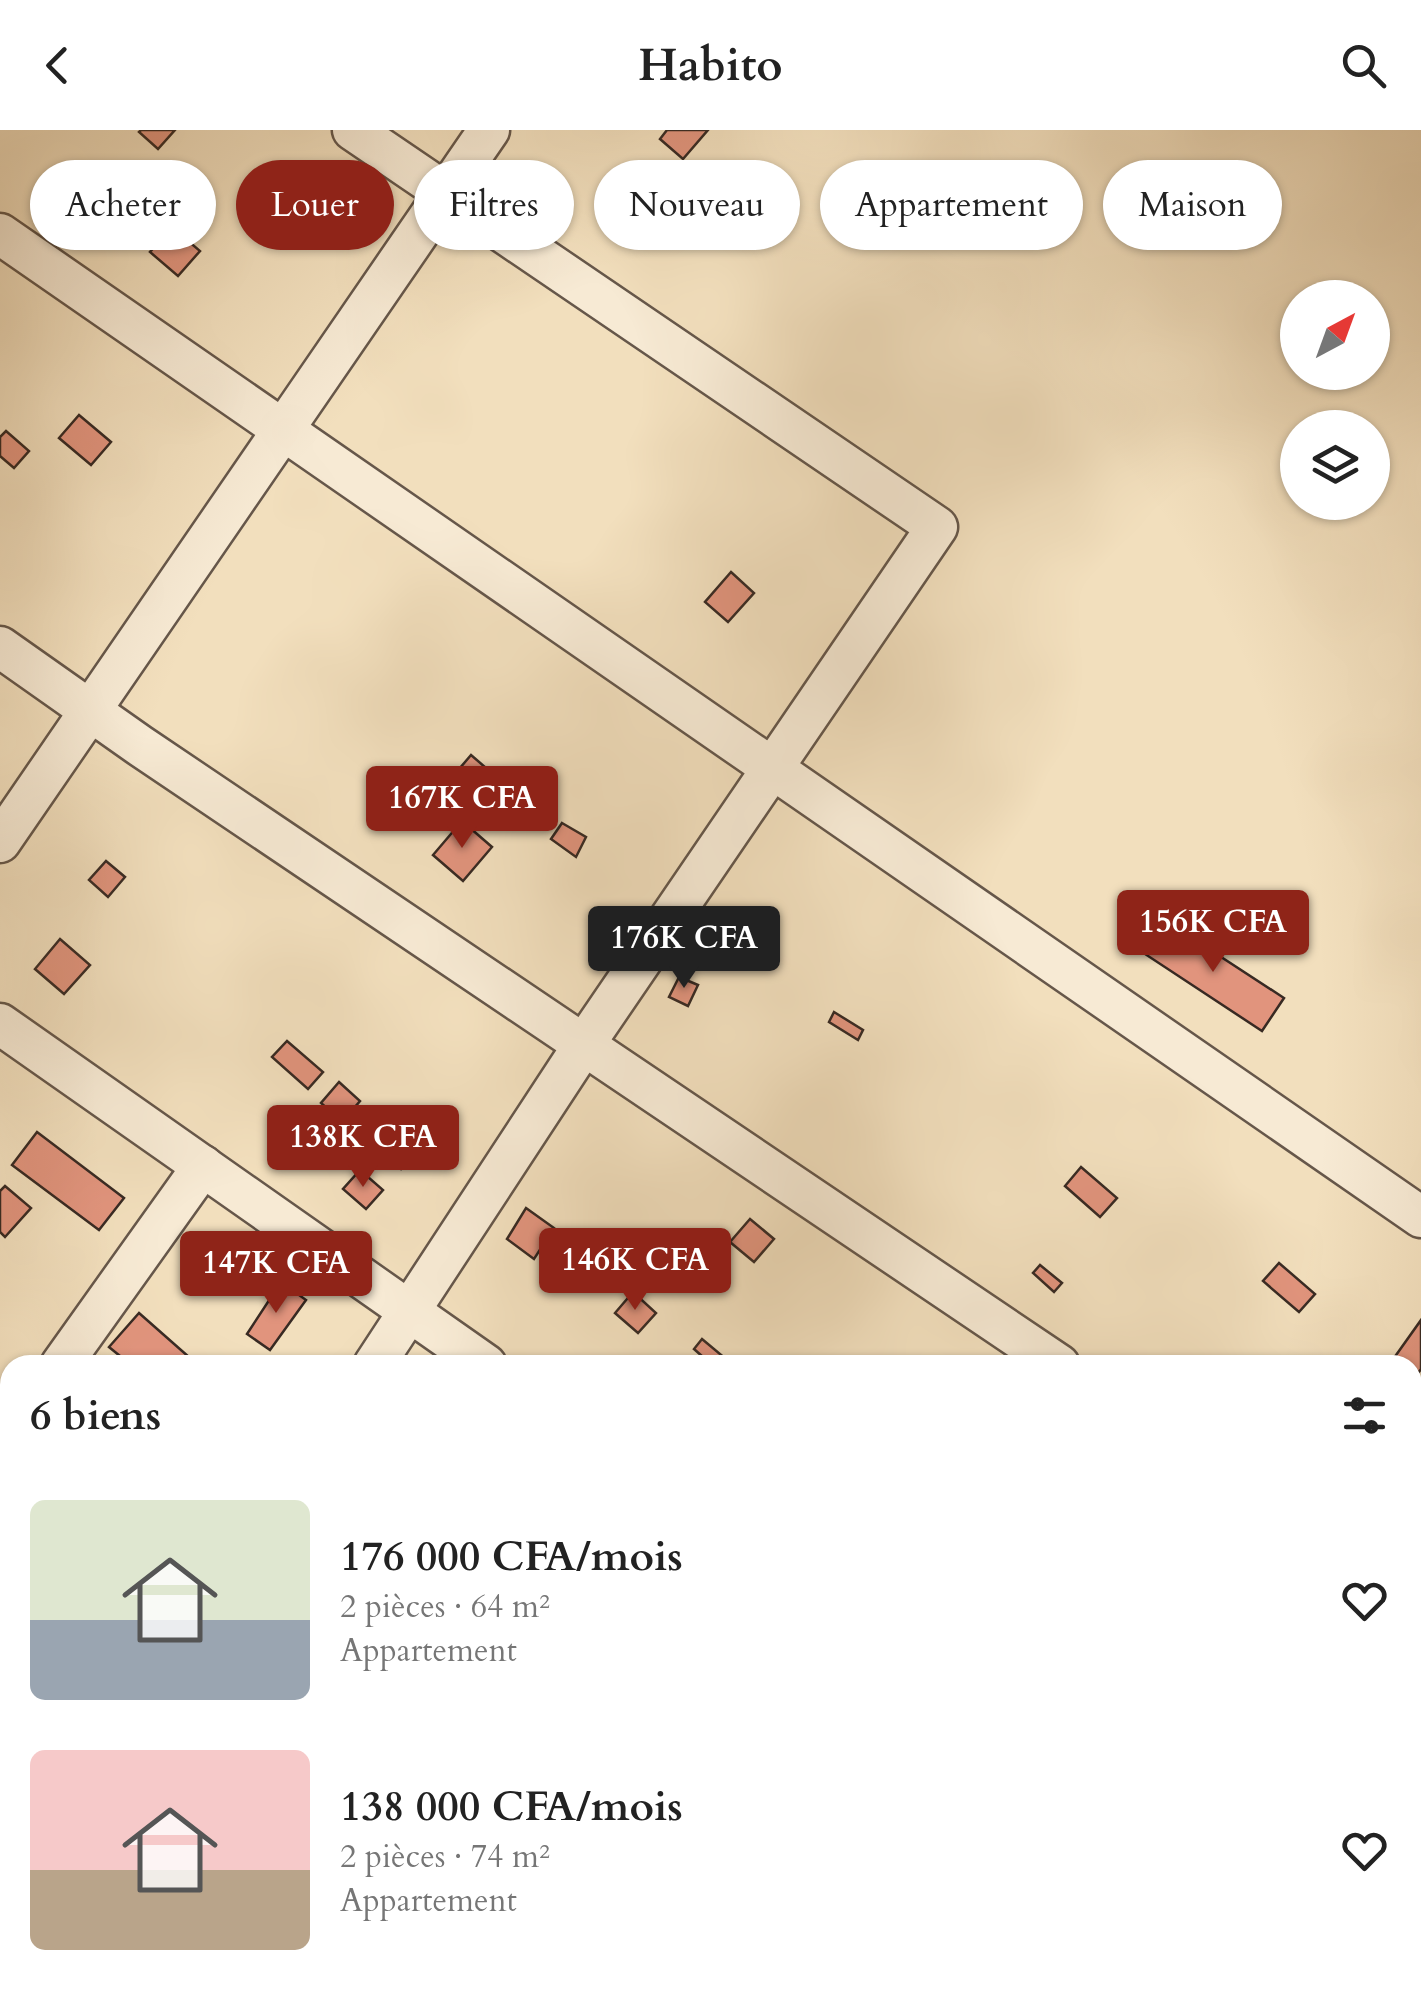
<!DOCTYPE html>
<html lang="fr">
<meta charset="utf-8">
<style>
:root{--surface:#fff;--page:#f2f2f2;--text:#222;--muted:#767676;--accent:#8f2418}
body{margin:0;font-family:Cardo,serif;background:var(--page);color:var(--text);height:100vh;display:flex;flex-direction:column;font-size:38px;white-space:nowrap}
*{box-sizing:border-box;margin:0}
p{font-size:32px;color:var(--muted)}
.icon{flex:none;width:55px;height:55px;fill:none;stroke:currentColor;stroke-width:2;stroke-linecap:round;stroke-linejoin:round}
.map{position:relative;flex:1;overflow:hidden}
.sheet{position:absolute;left:0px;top:1225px;width:1422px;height:642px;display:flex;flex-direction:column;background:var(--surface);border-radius:30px 30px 0 0;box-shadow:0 2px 8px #0004}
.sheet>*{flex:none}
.guide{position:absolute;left:30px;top:30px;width:1362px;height:90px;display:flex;gap:20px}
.needle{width:65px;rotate:41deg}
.controls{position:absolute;left:1280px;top:150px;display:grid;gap:20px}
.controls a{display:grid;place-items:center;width:110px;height:110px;border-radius:50%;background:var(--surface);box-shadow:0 2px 8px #0004;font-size:50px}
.price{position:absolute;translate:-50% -85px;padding:0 22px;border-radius:10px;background:var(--accent);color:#fff;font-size:32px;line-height:65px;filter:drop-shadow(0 2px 5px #0008)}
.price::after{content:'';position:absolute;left:50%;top:60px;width:30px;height:22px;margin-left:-15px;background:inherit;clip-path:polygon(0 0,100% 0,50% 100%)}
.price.selected{background:#222;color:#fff}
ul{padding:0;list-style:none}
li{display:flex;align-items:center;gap:30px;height:250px;padding:0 30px}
li span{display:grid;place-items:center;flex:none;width:280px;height:200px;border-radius:15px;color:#555}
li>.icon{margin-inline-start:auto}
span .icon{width:120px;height:120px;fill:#fffc;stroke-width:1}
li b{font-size:42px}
h2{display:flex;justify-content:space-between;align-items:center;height:120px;padding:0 30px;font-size:42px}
.pill{padding:0 35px;border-radius:45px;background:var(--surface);box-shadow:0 2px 8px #0004;font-size:35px;line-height:90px}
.pill.selected{background:var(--accent);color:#fff}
header{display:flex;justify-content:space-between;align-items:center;height:130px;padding:0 30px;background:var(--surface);font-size:45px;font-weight:700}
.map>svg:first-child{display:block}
</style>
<header><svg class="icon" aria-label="back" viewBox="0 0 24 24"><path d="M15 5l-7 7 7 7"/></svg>Habito<svg class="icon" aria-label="search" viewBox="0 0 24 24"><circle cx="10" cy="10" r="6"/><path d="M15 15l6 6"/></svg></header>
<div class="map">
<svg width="1421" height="1866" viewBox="0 0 1421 1866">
<rect width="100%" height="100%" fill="#f2dfbd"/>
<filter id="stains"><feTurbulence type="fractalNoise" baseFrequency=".002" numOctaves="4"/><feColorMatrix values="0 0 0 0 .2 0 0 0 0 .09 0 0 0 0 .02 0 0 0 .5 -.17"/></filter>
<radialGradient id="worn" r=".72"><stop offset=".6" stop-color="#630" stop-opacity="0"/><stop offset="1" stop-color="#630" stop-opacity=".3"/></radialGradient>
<g fill="#e1947d" stroke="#382a23" stroke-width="2.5">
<path d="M 141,0 L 175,0 L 158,19 L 139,2 Z"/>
<path d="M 667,0 L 708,0 L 683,29 L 660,9 Z"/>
<path d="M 172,97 L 200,121 L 178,146 L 150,122 Z"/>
<path d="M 79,285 L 111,312 L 91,335 L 59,308 Z"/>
<path d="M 6,301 L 29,321 L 14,338 L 0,326 L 0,307 Z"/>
<path d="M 731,442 L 754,463 L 728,492 L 705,472 Z"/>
<path d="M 471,625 L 493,644 L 458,684 L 437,665 Z"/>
<path d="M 504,647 L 538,677 L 522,695 L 488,666 Z"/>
<path d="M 462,691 L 492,717 L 463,751 L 433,725 Z"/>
<path d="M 562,693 L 586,707 L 576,727 L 551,709 Z"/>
<path d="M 106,731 L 125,747 L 108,767 L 89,750 Z"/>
<path d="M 1163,789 L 1284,868 L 1262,901 L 1142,822 Z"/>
<path d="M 60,809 L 90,835 L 64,864 L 35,839 Z"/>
<path d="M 679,847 L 698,855 L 688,876 L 669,867 Z"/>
<path d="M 834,882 L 863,900 L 858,910 L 829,892 Z"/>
<path d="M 287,911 L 323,942 L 308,959 L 272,927 Z"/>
<path d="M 339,952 L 360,971 L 342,992 L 321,973 Z"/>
<path d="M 396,994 L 421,1016 L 401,1039 L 376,1017 Z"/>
<path d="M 37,1002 L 124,1068 L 99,1100 L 12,1035 Z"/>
<path d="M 1081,1037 L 1117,1068 L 1100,1087 L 1065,1056 Z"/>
<path d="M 360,1040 L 383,1060 L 366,1079 L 343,1059 Z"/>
<path d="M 5,1056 L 31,1078 L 5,1107 L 0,1102 L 0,1061 Z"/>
<path d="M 526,1078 L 554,1098 L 534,1129 L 507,1109 Z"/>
<path d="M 750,1089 L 774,1109 L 754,1132 L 730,1112 Z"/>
<path d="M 676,1120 L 697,1138 L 678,1159 L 657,1141 Z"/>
<path d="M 1279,1133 L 1315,1164 L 1299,1182 L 1263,1151 Z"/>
<path d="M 1040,1135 L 1062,1153 L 1054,1162 L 1033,1143 Z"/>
<path d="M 281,1152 L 306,1170 L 270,1220 L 247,1204 Z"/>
<path d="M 633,1162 L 656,1183 L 638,1203 L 615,1183 Z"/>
<path d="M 139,1183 L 198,1235 L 131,1235 L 109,1217 Z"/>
<path d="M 1421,1190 L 1421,1239 L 1412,1252 L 1412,1235 L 1389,1235 Z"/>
<path d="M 702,1209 L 726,1229 L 720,1235 L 712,1235 L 694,1219 Z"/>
</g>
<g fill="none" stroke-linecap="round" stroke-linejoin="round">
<g stroke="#66574a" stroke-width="45">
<g id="minor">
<path d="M 353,0 L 937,397 L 585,913 L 374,1235"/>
<path d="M 0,104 L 1421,1087"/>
<path d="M 0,517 L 139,615 L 1059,1235"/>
<path d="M 0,712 L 489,0"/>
<path d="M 0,894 L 486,1235"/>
<path d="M 61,1235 L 203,1036"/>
<path d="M 0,1321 L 10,1307"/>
<path d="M 1412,1514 L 1421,1502"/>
<path d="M 0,1839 L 10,1822"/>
<path d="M 1161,1866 L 1166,1858"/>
</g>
</g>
<use href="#minor" stroke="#f7ead4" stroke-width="40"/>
</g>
<rect width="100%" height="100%" filter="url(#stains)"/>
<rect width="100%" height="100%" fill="url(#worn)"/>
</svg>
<div class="controls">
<a><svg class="needle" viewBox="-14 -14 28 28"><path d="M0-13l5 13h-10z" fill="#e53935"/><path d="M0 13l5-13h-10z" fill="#767676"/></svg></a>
<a><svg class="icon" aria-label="layers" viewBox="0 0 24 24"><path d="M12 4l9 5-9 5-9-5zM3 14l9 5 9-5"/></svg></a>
</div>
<b class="price" style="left:462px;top:721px">167K CFA</b>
<b class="price" style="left:1213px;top:845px">156K CFA</b>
<b class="price selected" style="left:684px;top:861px">176K CFA</b>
<b class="price" style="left:363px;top:1060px">138K CFA</b>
<b class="price" style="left:635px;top:1183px">146K CFA</b>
<b class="price" style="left:276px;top:1186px">147K CFA</b>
<div class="guide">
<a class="pill">Acheter</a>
<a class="pill selected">Louer</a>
<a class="pill">Filtres</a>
<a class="pill">Nouveau</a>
<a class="pill">Appartement</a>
<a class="pill">Maison</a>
</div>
<section class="sheet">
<h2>6 biens<svg class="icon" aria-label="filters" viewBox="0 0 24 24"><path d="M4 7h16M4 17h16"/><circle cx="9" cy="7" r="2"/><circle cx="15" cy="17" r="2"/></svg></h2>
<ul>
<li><span style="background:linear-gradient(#dfe7d0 60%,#9aa5b1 0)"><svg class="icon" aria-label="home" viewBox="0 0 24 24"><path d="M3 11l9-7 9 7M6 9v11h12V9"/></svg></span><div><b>176 000 CFA/mois</b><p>2 pièces · 64 m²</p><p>Appartement</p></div><svg class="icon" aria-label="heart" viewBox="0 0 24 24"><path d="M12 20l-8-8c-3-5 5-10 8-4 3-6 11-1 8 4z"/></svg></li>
<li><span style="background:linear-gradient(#f6c9c9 60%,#b9a48a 0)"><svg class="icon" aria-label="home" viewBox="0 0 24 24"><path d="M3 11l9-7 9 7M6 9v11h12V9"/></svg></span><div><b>138 000 CFA/mois</b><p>2 pièces · 74 m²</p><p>Appartement</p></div><svg class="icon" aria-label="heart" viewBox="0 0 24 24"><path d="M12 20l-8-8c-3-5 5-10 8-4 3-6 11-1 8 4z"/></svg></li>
</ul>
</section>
</div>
